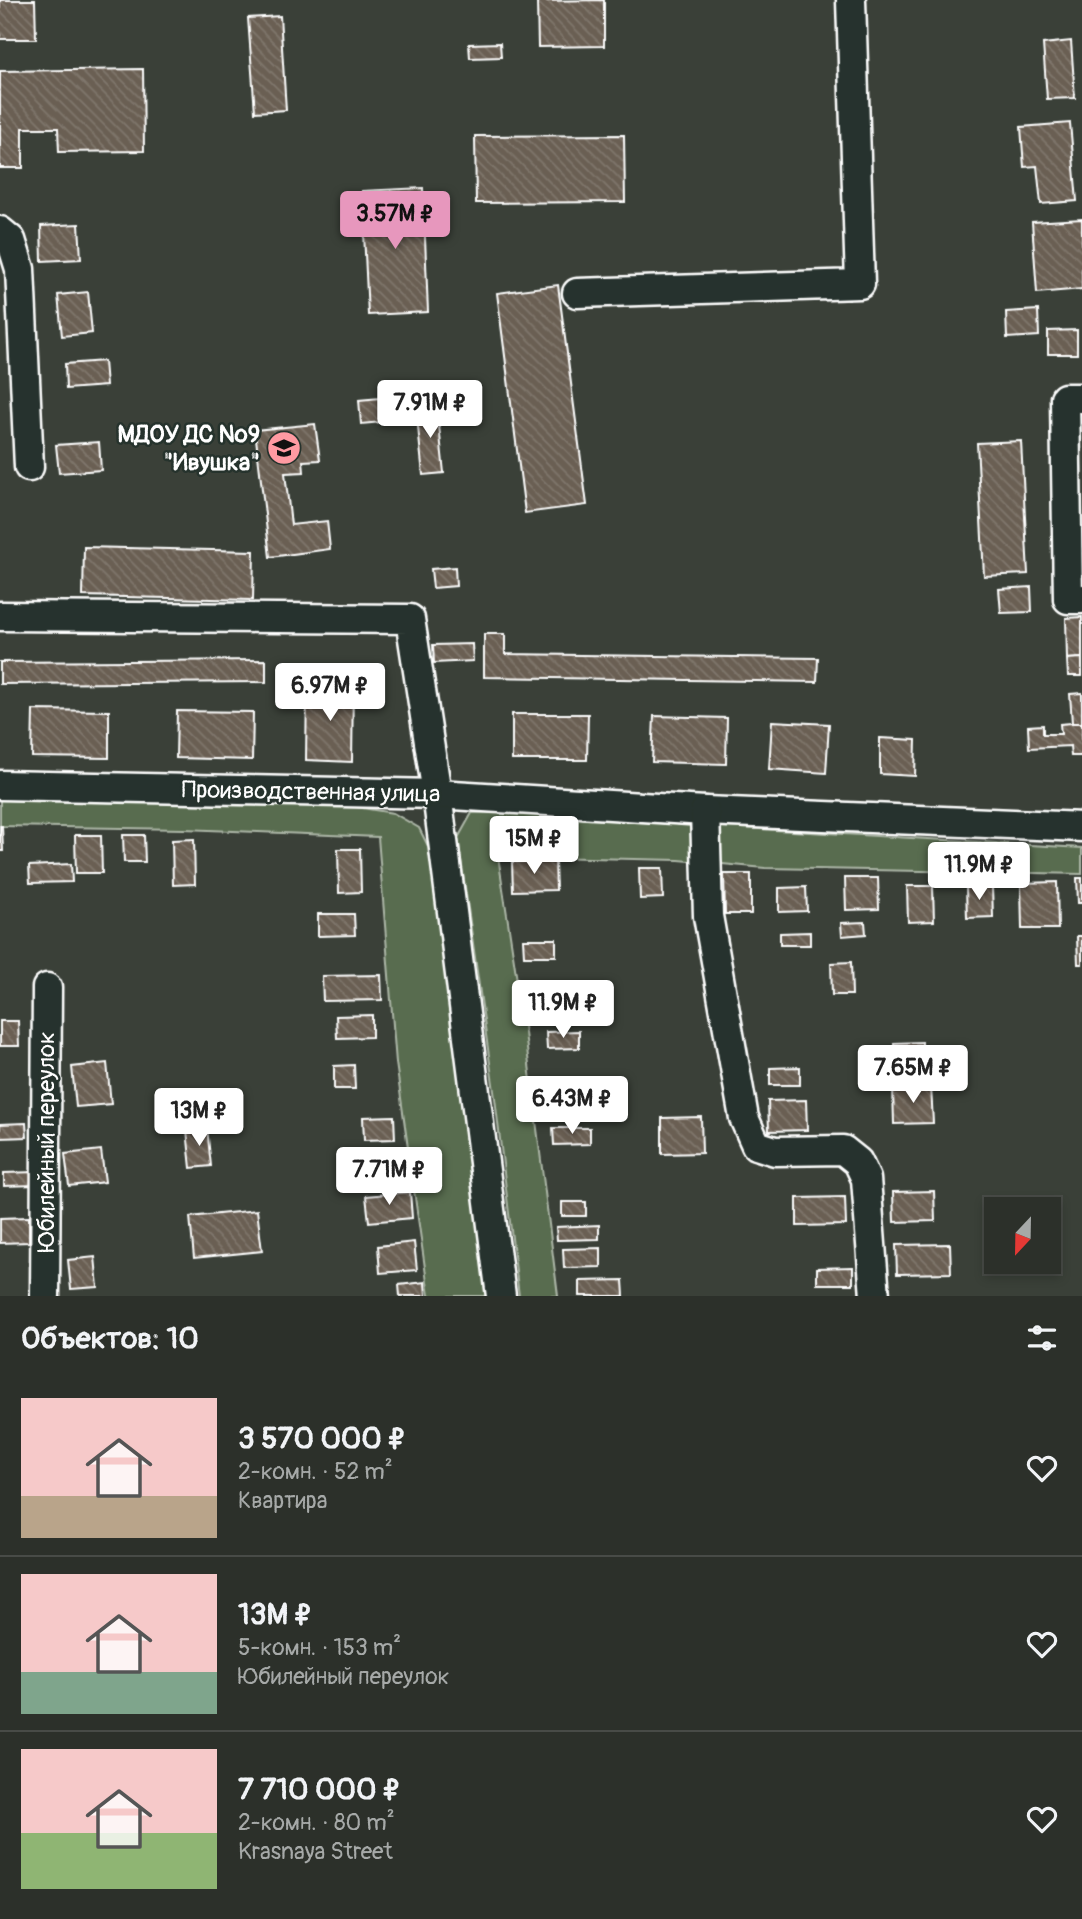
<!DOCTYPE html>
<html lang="ru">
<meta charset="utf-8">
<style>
:root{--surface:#2c302a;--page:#383c36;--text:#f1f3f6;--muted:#a6a9a8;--line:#484b47;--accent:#e797bd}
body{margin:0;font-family:Pangolin,sans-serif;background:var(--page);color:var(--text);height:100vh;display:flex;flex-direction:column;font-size:26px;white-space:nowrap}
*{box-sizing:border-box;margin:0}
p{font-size:23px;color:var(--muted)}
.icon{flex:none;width:38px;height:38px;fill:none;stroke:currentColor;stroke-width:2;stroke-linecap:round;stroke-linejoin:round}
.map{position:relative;height:1296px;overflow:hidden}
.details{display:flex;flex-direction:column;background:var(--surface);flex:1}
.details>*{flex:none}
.needle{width:46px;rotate:202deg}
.fabs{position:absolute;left:984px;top:1197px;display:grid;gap:14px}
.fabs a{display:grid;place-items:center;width:77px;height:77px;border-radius:0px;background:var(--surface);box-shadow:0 4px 10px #0003,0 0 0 2px var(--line);font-size:35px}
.price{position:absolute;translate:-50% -60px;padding:0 16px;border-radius:7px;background:#fff;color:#222;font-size:23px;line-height:46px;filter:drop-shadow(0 2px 4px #0008)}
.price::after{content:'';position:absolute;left:50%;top:42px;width:21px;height:16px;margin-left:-10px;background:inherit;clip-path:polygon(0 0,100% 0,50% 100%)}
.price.on{background:var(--accent);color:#111}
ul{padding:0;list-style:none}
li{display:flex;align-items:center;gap:21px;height:175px;padding:0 21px}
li+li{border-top:2px solid var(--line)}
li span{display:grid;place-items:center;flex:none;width:196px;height:140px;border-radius:0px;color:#555}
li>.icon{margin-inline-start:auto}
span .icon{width:84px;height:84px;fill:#fffc;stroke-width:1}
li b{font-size:30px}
h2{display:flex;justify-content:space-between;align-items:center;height:84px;padding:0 21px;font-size:30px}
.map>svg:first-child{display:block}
</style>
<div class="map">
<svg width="1082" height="1296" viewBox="0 0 1082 1296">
<defs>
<pattern id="building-back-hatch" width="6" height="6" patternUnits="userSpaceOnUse" patternTransform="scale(1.75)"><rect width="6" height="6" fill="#6a5f53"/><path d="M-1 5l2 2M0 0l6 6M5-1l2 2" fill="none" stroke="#80776d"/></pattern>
</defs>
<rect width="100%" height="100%" fill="#3a4038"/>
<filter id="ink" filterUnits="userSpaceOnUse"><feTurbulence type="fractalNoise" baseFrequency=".0143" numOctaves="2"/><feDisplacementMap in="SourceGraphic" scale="14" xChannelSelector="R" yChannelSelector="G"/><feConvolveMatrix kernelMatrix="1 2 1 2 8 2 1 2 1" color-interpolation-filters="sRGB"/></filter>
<g filter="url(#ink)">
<g fill="#596c4f" stroke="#acb6a7" stroke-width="2">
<path d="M 0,798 L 350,806 L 393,813 L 419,828 L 433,856 L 490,1296 L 429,1296 L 396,1063 L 378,837 L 184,829 L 0,826 Z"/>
<path d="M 506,812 L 690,825 L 1082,848 L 1082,874 L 765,868 L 679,860 L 498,856 L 525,1033 L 558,1296 L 519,1296 L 495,1098 L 458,838 L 472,813 Z"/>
</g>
<g fill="url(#building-back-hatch)" stroke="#fff" stroke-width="2">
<path d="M 0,0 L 35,0 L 36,39 L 0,39 Z"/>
<path d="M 604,0 L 604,46 L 538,47 L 537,1 Z"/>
<path d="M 280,16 L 286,110 L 255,112 L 248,18 Z"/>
<path d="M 1071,41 L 1075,98 L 1047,99 L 1043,44 Z"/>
<path d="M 500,43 L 501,57 L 470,58 L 469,44 Z"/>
<path d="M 143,69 L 144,151 L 59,152 L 58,128 L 23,128 L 23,168 L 0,168 L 0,71 Z"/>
<path d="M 1070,123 L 1077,201 L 1041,204 L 1037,166 L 1024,167 L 1021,127 Z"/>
<path d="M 624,135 L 625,202 L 476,203 L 475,136 Z"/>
<path d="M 423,188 L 428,312 L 368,315 L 362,191 Z"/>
<path d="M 1082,219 L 1082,289 L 1037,293 L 1032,222 Z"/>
<path d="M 79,224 L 81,259 L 42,261 L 41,226 Z"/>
<path d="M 558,285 L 587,505 L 525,513 L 497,293 Z"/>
<path d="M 88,292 L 92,333 L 62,336 L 58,295 Z"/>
<path d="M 1038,310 L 1039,336 L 1007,338 L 1006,312 Z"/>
<path d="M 1077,330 L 1077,354 L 1048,354 L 1048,331 Z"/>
<path d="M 104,361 L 106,386 L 66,389 L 65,364 Z"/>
<path d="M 380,398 L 382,422 L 361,424 L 359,400 Z"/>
<path d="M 437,406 L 444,473 L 423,475 L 416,408 Z"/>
<path d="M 315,424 L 320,460 L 303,461 L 304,472 L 285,473 L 291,525 L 327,521 L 330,549 L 270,557 L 255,430 Z"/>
<path d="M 1021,441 L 1028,574 L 984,576 L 977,443 Z"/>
<path d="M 99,442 L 101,470 L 59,473 L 56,445 Z"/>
<path d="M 84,547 L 254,551 L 253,600 L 83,596 Z"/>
<path d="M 455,567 L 456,586 L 433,588 L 431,569 Z"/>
<path d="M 1031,587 L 1032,612 L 1001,613 L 999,589 Z"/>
<path d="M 1082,617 L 1082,658 L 1067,659 L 1066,618 Z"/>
<path d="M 484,634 L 505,634 L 505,654 L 818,658 L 817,682 L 484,677 Z"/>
<path d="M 472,644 L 473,661 L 434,663 L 433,645 Z"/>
<path d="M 1082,658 L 1082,676 L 1068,676 L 1067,659 Z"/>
<path d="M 266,660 L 266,682 L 0,684 L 0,662 Z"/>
<path d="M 307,684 L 353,685 L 352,762 L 306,760 Z"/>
<path d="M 1082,693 L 1082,723 L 1072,723 L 1070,694 Z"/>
<path d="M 33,710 L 109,711 L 109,758 L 32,757 Z"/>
<path d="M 177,711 L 253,712 L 252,760 L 176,758 Z"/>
<path d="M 512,714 L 588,714 L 587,760 L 512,760 Z"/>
<path d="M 654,716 L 727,718 L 726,764 L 652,762 Z"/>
<path d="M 772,721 L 829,724 L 826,773 L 769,769 Z"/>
<path d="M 1072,723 L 1082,723 L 1082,756 L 1071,756 L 1070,746 L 1029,748 L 1028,726 L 1043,725 L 1043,734 L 1061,734 L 1060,724 Z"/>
<path d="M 880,738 L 916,740 L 915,776 L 880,774 Z"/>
<path d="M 0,826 L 2,826 L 3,851 L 0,851 Z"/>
<path d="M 75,835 L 101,835 L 102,873 L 76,873 Z"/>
<path d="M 123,835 L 144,835 L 145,862 L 124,862 Z"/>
<path d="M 194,839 L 195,884 L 173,885 L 172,840 Z"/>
<path d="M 338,849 L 360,849 L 361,892 L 339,893 Z"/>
<path d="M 555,861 L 556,890 L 513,891 L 512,862 Z"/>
<path d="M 71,864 L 72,882 L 30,883 L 29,866 Z"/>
<path d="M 639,868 L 662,868 L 663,898 L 640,899 Z"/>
<path d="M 724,874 L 751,874 L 751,914 L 725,914 Z"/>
<path d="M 845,878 L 878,878 L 879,909 L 846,910 Z"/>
<path d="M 1077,878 L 1082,878 L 1082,903 L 1078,903 Z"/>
<path d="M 1057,882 L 1058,929 L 1022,929 L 1021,883 Z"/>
<path d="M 907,886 L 933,886 L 934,921 L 908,922 Z"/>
<path d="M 806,887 L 807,911 L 779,912 L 779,888 Z"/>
<path d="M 992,887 L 993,917 L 967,918 L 966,888 Z"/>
<path d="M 318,914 L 354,914 L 355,935 L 318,936 Z"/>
<path d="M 865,922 L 866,934 L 842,936 L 841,923 Z"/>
<path d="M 810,932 L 810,945 L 780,945 L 780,933 Z"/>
<path d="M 1077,936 L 1082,936 L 1082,964 L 1078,964 Z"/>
<path d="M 523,939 L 556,939 L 556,956 L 524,956 Z"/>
<path d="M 851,962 L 852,995 L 832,995 L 831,963 Z"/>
<path d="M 381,975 L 382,1000 L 323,1001 L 322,976 Z"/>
<path d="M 533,983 L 572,983 L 573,1008 L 534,1009 Z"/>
<path d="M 372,1015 L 372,1037 L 337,1038 L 336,1016 Z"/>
<path d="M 0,1021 L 18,1021 L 19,1046 L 0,1046 Z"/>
<path d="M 579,1031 L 579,1048 L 547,1049 L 546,1032 Z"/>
<path d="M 922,1042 L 922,1055 L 894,1055 L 894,1043 Z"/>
<path d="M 107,1063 L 111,1104 L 76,1107 L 72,1067 Z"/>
<path d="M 354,1065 L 355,1089 L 334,1089 L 334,1066 Z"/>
<path d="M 800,1067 L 800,1085 L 770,1085 L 770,1068 Z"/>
<path d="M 580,1079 L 580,1099 L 541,1100 L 541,1080 Z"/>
<path d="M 931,1086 L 933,1123 L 894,1124 L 893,1087 Z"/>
<path d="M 806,1100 L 807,1130 L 769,1131 L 768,1101 Z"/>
<path d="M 394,1116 L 395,1139 L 364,1140 L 363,1117 Z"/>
<path d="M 701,1117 L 702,1153 L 662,1154 L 662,1118 Z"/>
<path d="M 26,1123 L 27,1137 L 0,1138 L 0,1124 Z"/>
<path d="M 207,1128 L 211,1166 L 191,1168 L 187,1130 Z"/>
<path d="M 553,1128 L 590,1128 L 590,1144 L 554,1145 Z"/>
<path d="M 101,1150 L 105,1182 L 69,1186 L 65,1154 Z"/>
<path d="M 36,1172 L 36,1185 L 4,1186 L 4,1173 Z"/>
<path d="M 934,1191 L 935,1221 L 894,1222 L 893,1192 Z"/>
<path d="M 410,1192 L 412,1218 L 369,1222 L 366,1196 Z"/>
<path d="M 845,1197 L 846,1225 L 797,1226 L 797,1198 Z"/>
<rect x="562" y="1202" width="24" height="14"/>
<path d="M 257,1210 L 262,1251 L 194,1258 L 190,1217 Z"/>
<path d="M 29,1217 L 29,1242 L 0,1243 L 0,1218 Z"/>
<path d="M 599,1225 L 599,1239 L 557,1240 L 556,1227 Z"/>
<path d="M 414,1242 L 417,1270 L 380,1273 L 378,1246 Z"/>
<path d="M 950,1244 L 951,1273 L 897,1274 L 896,1245 Z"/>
<path d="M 601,1248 L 601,1267 L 564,1268 L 563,1249 Z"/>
<path d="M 95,1257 L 98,1287 L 71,1289 L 68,1260 Z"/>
<path d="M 853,1267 L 853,1284 L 817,1284 L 817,1268 Z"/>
<path d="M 623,1280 L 624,1296 L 580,1296 L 580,1281 Z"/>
<path d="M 425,1282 L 426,1296 L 400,1296 L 399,1285 Z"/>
</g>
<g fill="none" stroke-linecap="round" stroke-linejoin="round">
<g stroke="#fff" stroke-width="33">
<g id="minor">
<path d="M 0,231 L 11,240 L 20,269 L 29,467"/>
<path d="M 577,293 L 860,284 L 851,0"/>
<path d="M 1082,398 L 1065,398 L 1068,599 L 1082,599"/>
<path d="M 0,616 L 410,619 L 437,794 L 501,1296"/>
<path d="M 0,785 L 437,794 L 705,811 L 1082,827"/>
<path d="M 705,811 L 708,916 L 744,1118 L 756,1145 L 775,1151 L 843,1150 L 858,1162 L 866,1179 L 875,1296"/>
<path d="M 45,1296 L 47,988"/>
</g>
</g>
<use href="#minor" stroke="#26332d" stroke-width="28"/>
</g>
</g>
<defs>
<g id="school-disc" transform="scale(1.75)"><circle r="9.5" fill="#ff9aa2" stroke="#26332d"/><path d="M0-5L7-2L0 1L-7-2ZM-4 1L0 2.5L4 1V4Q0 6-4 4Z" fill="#111"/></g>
</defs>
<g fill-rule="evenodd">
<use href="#school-disc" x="284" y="448"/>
</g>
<g text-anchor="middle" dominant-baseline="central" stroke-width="5" stroke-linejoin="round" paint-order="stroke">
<g font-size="24" font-weight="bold" fill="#fff" stroke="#26332d" text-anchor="end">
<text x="260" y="434">МДОУ ДС №9<tspan x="260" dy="28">"Ивушка"</tspan></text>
</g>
<g font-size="24" fill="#fff" stroke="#26332d">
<text transform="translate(311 792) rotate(1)">Производственная улица</text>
<text transform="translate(46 1142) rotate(-90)">Юбилейный переулок</text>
</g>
</g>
</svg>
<div class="fabs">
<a><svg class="needle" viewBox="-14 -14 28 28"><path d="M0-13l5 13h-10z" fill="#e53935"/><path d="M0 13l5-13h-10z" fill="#a6a9a8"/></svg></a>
</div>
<b class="price on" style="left:395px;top:251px">3.57M ₽</b>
<b class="price" style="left:430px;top:440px">7.91M ₽</b>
<b class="price" style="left:330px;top:723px">6.97M ₽</b>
<b class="price" style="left:534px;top:876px">15M ₽</b>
<b class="price" style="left:979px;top:902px">11.9M ₽</b>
<b class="price" style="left:563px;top:1040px">11.9M ₽</b>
<b class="price" style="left:913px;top:1105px">7.65M ₽</b>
<b class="price" style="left:572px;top:1136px">6.43M ₽</b>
<b class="price" style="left:199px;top:1148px">13M ₽</b>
<b class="price" style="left:389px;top:1207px">7.71M ₽</b>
</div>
<section class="details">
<h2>Объектов: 10<svg class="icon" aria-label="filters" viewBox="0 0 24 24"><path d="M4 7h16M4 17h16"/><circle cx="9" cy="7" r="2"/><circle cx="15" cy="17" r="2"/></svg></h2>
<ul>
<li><span style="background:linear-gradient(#f6c9c9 70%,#b9a48a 0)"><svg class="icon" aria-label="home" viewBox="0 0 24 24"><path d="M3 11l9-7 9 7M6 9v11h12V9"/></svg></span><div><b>3 570 000 ₽</b><p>2-комн. · 52 m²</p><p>Квартира</p></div><svg class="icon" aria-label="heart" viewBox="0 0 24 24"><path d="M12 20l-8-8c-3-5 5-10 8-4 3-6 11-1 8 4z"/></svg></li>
<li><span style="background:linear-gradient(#f6c9c9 70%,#7fa58c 0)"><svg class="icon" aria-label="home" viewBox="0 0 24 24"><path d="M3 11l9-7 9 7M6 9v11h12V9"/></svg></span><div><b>13M ₽</b><p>5-комн. · 153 m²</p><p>Юбилейный переулок</p></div><svg class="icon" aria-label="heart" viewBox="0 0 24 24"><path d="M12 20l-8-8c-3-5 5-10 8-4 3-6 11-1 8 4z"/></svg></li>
<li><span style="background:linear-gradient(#f6c9c9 60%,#8fb573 0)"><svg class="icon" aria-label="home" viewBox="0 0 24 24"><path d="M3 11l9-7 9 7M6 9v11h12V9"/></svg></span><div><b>7 710 000 ₽</b><p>2-комн. · 80 m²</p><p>Krasnaya Street</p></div><svg class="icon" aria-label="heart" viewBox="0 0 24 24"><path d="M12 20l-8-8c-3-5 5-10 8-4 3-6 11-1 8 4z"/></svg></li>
</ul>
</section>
